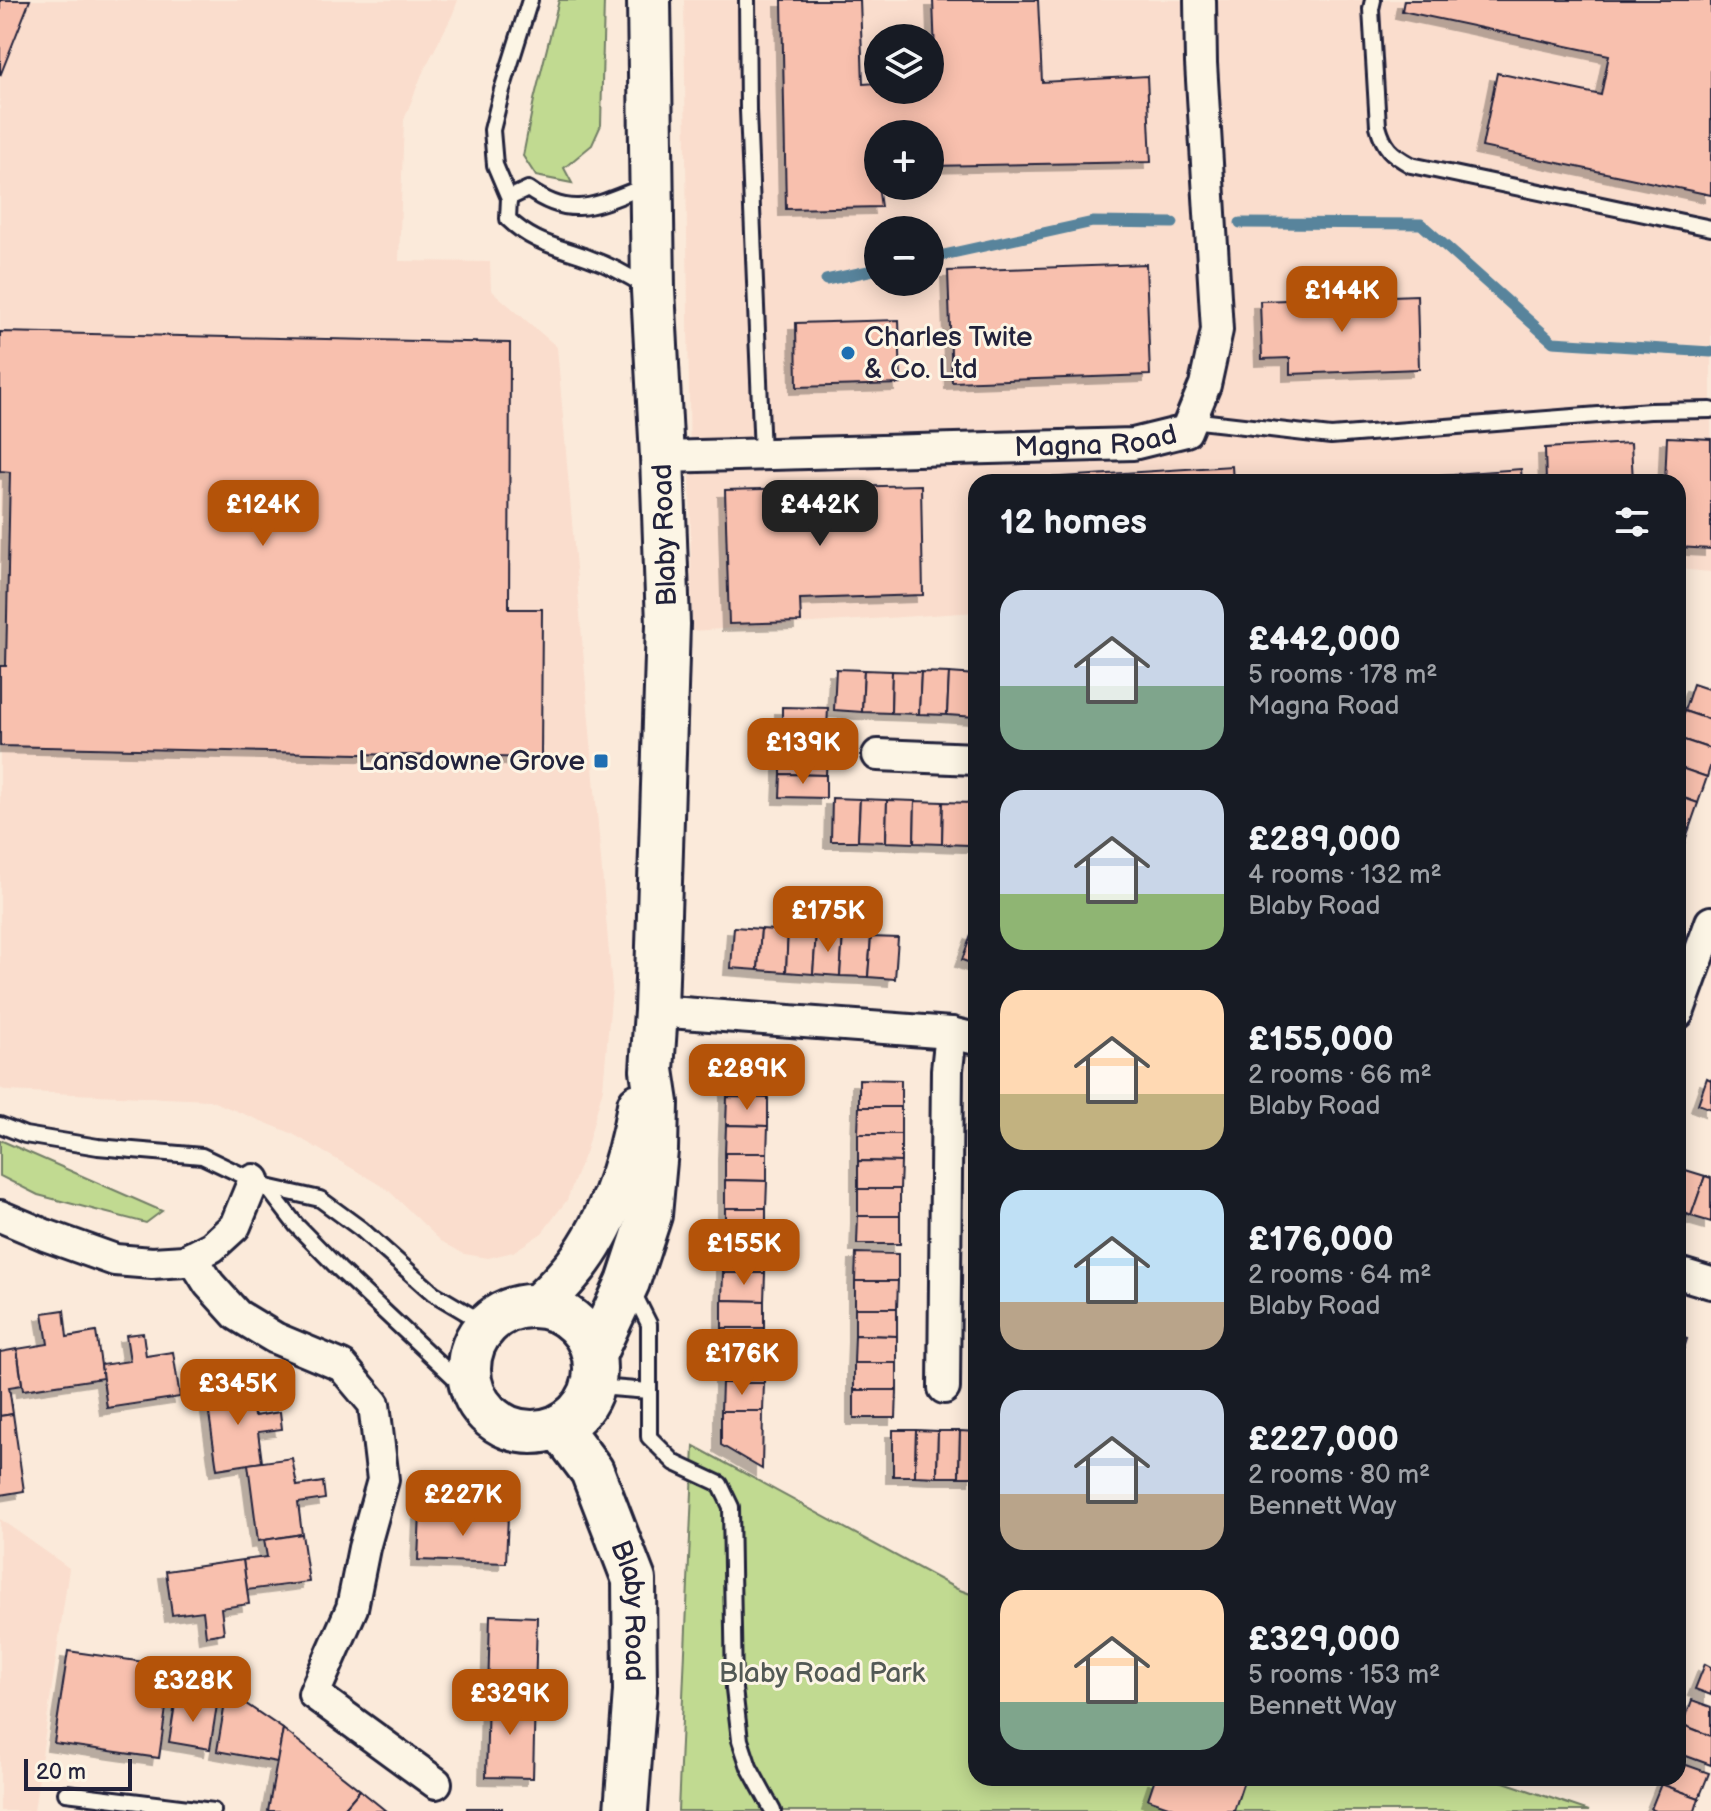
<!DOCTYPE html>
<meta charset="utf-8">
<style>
:root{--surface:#171b24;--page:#242831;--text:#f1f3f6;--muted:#9ea1a6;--accent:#b45309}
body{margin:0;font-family:"Balsamiq Sans",sans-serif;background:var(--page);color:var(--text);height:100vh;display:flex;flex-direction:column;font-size:30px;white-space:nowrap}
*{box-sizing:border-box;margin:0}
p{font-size:26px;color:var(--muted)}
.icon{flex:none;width:44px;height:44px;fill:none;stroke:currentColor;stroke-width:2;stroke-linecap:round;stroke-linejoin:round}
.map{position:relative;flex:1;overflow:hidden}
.drawer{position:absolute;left:968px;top:474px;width:718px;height:1312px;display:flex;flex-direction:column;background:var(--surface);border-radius:24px;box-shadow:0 4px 20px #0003}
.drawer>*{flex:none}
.controls{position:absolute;left:864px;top:24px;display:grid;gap:16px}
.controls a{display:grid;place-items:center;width:80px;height:80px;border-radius:50%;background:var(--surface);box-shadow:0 4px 20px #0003;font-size:40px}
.scale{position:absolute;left:24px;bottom:20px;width:108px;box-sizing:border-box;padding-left:8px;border:4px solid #22223b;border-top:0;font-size:22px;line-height:28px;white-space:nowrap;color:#22223b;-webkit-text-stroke:6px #fcf5e5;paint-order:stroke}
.price{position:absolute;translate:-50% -68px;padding:0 18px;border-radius:16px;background:var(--accent);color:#fff;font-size:26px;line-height:52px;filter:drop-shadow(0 2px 4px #0008)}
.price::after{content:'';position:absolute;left:50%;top:48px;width:24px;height:18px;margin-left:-12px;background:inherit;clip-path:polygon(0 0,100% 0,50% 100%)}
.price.on{background:#222;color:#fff}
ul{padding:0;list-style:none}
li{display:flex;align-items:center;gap:24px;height:200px;padding:0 32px}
li span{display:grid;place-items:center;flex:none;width:224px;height:160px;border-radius:24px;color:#555}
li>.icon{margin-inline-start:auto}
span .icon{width:96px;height:96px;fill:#fffc;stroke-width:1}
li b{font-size:34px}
h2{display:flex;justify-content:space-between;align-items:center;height:96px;padding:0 32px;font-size:34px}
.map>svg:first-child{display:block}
</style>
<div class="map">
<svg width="1711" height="1811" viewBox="0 0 1711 1811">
<defs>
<filter id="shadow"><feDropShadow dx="-7" dy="7" stdDeviation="0" flood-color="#0004"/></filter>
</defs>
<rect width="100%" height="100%" fill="#fbeada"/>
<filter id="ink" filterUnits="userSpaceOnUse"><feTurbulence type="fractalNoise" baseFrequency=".0125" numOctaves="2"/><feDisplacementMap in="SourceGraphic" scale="16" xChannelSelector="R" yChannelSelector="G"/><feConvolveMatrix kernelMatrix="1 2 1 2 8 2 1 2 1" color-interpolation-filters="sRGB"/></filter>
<g filter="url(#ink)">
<g fill="#faddcd" fill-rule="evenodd">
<path d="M 0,0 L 458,0 L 452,16 L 422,74 L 404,120 L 399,261 L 490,262 L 491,290 L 557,347 L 612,988 L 603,1088 L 586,1150 L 567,1200 L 542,1233 L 513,1252 L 488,1258 L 464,1254 L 441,1241 L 388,1190 L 355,1170 L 291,1133 L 209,1100 L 7,1091 L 0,1088 Z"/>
<path d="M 684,0 L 1711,0 L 1711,572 L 1678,569 L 1678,482 L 976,482 L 976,612 L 692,631 ZM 878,38 L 930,38 L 930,90 L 878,90 ZM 878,134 L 930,134 L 930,186 L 878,186 ZM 878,230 L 930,230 L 930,282 L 878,282 Z"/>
<path d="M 0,1519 L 69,1568 L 34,1811 L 0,1811 Z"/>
</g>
<g fill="#c1da91" stroke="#727e66" stroke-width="2">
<path d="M 559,0 L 604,0 L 601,125 L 592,145 L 564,168 L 572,183 L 536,176 L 523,156 L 534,100 Z"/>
<path d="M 0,1140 L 162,1211 L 146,1223 L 38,1195 L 0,1176 Z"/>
<path d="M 694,1446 L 957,1589 L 976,1596 L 976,1778 L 1492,1778 L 1589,1811 L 678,1811 Z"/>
</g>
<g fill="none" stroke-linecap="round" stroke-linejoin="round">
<g stroke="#58849c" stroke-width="11">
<path d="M 1240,223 L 1421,224 L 1553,342 L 1711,352"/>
<path d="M 930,258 L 1093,222 L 1173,223"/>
<path d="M 826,280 L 878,269"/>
</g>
</g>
<g fill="#f8c0ae" stroke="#22223b" stroke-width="2" filter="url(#shadow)">
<path d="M 0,0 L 30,0 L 0,76 Z"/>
<path d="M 782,0 L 860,0 L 863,84 L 878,83 L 878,90 L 930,90 L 930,82 L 936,81 L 933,0 L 1038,0 L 1042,82 L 1147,76 L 1151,162 L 930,166 L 930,134 L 878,134 L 878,186 L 881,207 L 786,209 Z"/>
<path d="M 1404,0 L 1711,0 L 1711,195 L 1482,147 L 1497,73 L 1601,95 L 1609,55 L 1402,11 Z"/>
<path d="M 1146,264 L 1150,375 L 952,382 L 948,271 Z"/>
<path d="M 1417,295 L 1419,369 L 1290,374 L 1290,358 L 1262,359 L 1260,301 Z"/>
<path d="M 899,320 L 901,384 L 797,387 L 796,323 Z"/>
<path d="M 0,332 L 510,343 L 509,609 L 542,609 L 541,758 L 0,746 L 0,666 L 6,666 L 10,472 L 0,471 Z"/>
<path d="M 1667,437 L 1711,439 L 1711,549 L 1678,547 L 1678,482 L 1665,482 Z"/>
<path d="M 1631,443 L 1633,482 L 1546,482 L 1545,448 Z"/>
<path d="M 1232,466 L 1233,482 L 982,482 Z"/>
<path d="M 1521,469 L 1522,482 L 1342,482 Z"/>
<path d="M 921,485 L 923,595 L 800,599 L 801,622 L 729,624 L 725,490 Z"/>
<path d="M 836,669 L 864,670 L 862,712 L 834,710 Z"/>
<path d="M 864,670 L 892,671 L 891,713 L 862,712 Z"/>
<path d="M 892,671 L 921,672 L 919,714 L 891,713 Z"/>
<path d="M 921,672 L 949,673 L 947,715 L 919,714 Z"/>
<path d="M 949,673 L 976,675 L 976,717 L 947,715 Z"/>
<path d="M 1693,684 L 1711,690 L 1711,720 L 1684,711 Z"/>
<path d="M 782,707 L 828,708 L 827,730 L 782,729 Z"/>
<path d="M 1684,711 L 1711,720 L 1711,749 L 1678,738 L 1678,728 Z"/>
<path d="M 782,729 L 827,730 L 827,753 L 781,752 Z"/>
<path d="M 1678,738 L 1711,749 L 1711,764 L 1707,777 L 1678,767 Z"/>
<path d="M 781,752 L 827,753 L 826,775 L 781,774 Z"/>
<path d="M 1678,767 L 1707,777 L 1698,803 L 1678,796 Z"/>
<path d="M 781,774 L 826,775 L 826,798 L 780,797 Z"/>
<path d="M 1678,796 L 1698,803 L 1689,829 L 1678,825 Z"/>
<path d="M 832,798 L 860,799 L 858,841 L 831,841 Z"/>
<path d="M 860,799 L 887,800 L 886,842 L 858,841 Z"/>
<path d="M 887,800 L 915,801 L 914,843 L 886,842 Z"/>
<path d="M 915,801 L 943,802 L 942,844 L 914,843 Z"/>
<path d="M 943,802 L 971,803 L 969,845 L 942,844 Z"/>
<path d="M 971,803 L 976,803 L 976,845 L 969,845 Z"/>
<path d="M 1678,825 L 1689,829 L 1680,855 L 1678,854 Z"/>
<path d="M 734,927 L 761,929 L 758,970 L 731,968 Z"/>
<path d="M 761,929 L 788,931 L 786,972 L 758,970 Z"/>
<path d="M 788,931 L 816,933 L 813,974 L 786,972 Z"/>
<path d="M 816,933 L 843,935 L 840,976 L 813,974 Z"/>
<path d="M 972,933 L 976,935 L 976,965 L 962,960 Z"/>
<path d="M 843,935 L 871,937 L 868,977 L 840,976 Z"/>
<path d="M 871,937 L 898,938 L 895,979 L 868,977 Z"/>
<path d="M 727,1070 L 768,1070 L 768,1098 L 727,1097 Z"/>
<path d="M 1707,1078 L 1711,1080 L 1711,1109 L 1698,1104 Z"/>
<path d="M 859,1079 L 901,1080 L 901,1107 L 859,1107 Z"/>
<path d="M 727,1097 L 768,1098 L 768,1126 L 726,1125 Z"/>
<path d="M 859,1107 L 901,1107 L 901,1134 L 858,1134 Z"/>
<path d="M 726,1125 L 768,1126 L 767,1153 L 725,1153 Z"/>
<path d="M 858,1134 L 901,1134 L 901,1162 L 858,1161 Z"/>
<path d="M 725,1153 L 767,1153 L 767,1181 L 725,1180 Z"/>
<path d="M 858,1161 L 901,1162 L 900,1189 L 858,1189 Z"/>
<path d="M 1679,1168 L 1705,1176 L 1691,1216 L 1687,1214 L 1683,1224 L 1678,1223 Z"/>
<path d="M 1705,1176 L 1711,1178 L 1711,1222 L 1691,1216 Z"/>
<path d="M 725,1180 L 767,1181 L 766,1208 L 725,1208 Z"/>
<rect x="858" y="1189" width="42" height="27"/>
<rect x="725" y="1208" width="41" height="28"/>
<path d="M 858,1216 L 900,1216 L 900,1244 L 857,1244 Z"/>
<rect x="723" y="1245" width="42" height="28"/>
<path d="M 856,1253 L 898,1254 L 898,1281 L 855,1281 Z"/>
<path d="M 723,1273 L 765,1273 L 764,1301 L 722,1300 Z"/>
<path d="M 855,1281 L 898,1281 L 897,1308 L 855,1308 Z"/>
<path d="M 722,1300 L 764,1301 L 764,1328 L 722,1328 Z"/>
<path d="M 855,1308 L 897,1308 L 897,1336 L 855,1335 Z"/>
<path d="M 64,1310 L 67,1337 L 96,1332 L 103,1378 L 23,1390 L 17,1349 L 48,1344 L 43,1313 Z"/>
<path d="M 722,1328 L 764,1328 L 764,1356 L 722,1355 Z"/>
<path d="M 143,1333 L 146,1356 L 173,1352 L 180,1397 L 107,1408 L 101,1365 L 130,1361 L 126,1335 Z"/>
<path d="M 855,1335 L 897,1336 L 897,1363 L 854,1363 Z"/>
<path d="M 1678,1336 L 1687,1339 L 1678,1367 Z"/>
<path d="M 17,1349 L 22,1385 L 9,1387 L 13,1414 L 0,1416 L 0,1352 Z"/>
<path d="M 722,1355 L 764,1356 L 764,1383 L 722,1383 Z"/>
<rect x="854" y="1363" width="43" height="27"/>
<path d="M 722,1383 L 764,1383 L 763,1411 L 721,1411 Z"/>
<path d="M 250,1386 L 254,1416 L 280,1412 L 282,1429 L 258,1432 L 262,1462 L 217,1469 L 206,1393 Z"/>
<path d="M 854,1390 L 897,1390 L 896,1418 L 854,1418 Z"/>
<path d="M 721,1411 L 763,1411 L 762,1469 L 721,1445 Z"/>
<path d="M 13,1414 L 24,1491 L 0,1495 L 0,1416 Z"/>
<path d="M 893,1430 L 916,1430 L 915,1476 L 893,1476 Z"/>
<path d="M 916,1430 L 938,1431 L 937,1477 L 915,1476 Z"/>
<path d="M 938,1431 L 960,1431 L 959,1477 L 937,1477 Z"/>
<path d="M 960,1431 L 976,1432 L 976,1477 L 959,1477 Z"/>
<path d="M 292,1458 L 297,1486 L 323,1482 L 325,1499 L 298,1503 L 302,1534 L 258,1541 L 248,1464 Z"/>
<path d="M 420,1513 L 508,1515 L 506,1563 L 418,1560 Z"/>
<path d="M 302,1534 L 309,1582 L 247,1590 L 243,1560 L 267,1557 L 264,1540 Z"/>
<path d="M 243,1560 L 249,1604 L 221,1608 L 224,1633 L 206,1636 L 203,1611 L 172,1615 L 166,1571 Z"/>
<path d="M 490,1615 L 537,1617 L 535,1697 L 488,1696 Z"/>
<path d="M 68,1651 L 172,1666 L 159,1758 L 54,1743 Z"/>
<path d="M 1705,1664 L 1711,1667 L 1711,1695 L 1695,1689 Z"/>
<path d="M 227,1691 L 283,1729 L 277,1762 L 217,1751 Z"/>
<path d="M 488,1696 L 535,1697 L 533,1778 L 486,1777 Z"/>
<path d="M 176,1698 L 217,1705 L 210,1749 L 169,1742 Z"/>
<path d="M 1692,1700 L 1711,1707 L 1711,1736 L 1683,1725 Z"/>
<path d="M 1683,1725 L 1711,1736 L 1711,1765 L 1678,1753 L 1678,1739 Z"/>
<path d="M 283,1729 L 360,1790 L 342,1811 L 268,1811 Z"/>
<path d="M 1678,1762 L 1709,1773 L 1699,1798 L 1661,1784 L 1663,1778 L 1678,1778 Z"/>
<path d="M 1155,1778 L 1245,1778 L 1234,1811 L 1183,1811 L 1148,1799 Z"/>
<path d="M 1661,1784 L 1699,1798 L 1695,1811 L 1656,1811 L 1651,1809 Z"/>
<path d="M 360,1790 L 386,1811 L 342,1811 Z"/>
<rect x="467" y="1808" width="35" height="3"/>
</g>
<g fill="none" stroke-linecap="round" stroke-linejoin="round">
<g stroke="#22223b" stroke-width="20">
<g id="service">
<path d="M 530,0 L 502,90 L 492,130 L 495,165 L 509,198 L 508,219 C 534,244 557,246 589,258 C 609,265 628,275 646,287"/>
<path d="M 747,0 L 748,110 L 762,454"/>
<path d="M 1373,0 L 1371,9 L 1378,126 C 1384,148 1391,154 1411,165 L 1711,228"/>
<path d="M 509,198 L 528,189 C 574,222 599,203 646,186"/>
<path d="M 1191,420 L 1331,436 L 1650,411 L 1711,410"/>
<path d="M 0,1125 L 25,1135 L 98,1147 L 202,1156 L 267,1187 L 320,1199 L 361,1229 L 433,1293 L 487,1325"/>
<path d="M 267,1187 L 296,1225 L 339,1269 L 476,1398"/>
<path d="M 632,1290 L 649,1324 L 649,1437 L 675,1463 L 720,1484 L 731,1507 L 734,1689 L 740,1740 L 749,1767 L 773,1811"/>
<path d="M 596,1367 L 611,1388 L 649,1391"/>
<path d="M 66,1793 L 213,1811"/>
</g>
</g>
<g stroke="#22223b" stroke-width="36">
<g id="minor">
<path id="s1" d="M 662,457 L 1133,444 L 1186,431 L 1205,385 L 1217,330 L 1201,63 L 1200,0"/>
<path d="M 878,755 L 976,759"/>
<path d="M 656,1011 L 951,1033 L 976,1039"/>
<path d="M 1678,1013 L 1711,922"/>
<path d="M 0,1216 L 45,1235 L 115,1260 L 152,1263 L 185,1261 L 212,1247 L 235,1226 L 254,1180"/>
<path d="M 192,1257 L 209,1284 L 237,1315 L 275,1338 L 342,1366 L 374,1404 L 383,1480 L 364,1548 L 352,1608 L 314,1694 L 436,1783"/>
<path d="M 1678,1273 L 1711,1283"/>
<path d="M 944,1388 L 947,1070 L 951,1033"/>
</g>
</g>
<g stroke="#22223b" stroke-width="48">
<g id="secondary">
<circle cx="532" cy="1369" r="63"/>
<path d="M 538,1306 C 548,1296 559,1286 568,1275 C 607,1232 630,1161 639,1105"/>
<path d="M 594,1355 L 628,1282 L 650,1215 L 656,1150 L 657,1103 L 652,1070 L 656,1011 L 668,624 L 662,457 L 653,290 L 649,0"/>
<path id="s2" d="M 559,1427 L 592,1471 L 634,1580 L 635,1691 L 626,1811"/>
</g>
</g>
<use href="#service" stroke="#fcf5e5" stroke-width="14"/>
<use href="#minor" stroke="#fcf5e5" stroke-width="30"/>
<use href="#secondary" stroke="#fcf5e5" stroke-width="42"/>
</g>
</g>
<g fill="#1f6fb2" stroke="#fcf5e5" stroke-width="3">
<circle cx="848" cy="353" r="8"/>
<rect x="593" y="753" width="16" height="16" rx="4"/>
</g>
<g text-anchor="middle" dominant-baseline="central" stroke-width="6" stroke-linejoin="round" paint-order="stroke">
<g font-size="28" fill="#22223b" stroke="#fcf5e5" text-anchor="start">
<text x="864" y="337">Charles Twite<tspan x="864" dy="32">&amp; Co. Ltd</tspan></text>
<text x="585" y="761" text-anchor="end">Lansdowne Grove</text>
</g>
<g font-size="28" fill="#22223b" stroke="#fcf5e5">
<text stroke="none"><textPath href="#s1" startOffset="434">Magna Road</textPath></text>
<text transform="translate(665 535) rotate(-92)">Blaby Road</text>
<text stroke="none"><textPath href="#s2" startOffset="202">Blaby Road</textPath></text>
</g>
<g font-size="28" fill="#525955" stroke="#fcf5e5">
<text x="822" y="1673">Blaby Road Park</text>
</g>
</g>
</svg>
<div class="controls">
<a><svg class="icon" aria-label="layers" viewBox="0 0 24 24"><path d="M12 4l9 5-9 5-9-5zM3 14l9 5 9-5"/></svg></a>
<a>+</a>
<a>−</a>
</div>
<div class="scale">20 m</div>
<b class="price" style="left:1342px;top:334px">£144K</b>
<b class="price" style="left:263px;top:548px">£124K</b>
<b class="price on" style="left:820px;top:548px">£442K</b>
<b class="price" style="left:803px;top:786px">£139K</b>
<b class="price" style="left:828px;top:954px">£175K</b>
<b class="price" style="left:747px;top:1112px">£289K</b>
<b class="price" style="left:744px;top:1287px">£155K</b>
<b class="price" style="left:742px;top:1397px">£176K</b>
<b class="price" style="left:238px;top:1427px">£345K</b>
<b class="price" style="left:463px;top:1538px">£227K</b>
<b class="price" style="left:193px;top:1724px">£328K</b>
<b class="price" style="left:510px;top:1737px">£329K</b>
<section class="drawer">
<h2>12 homes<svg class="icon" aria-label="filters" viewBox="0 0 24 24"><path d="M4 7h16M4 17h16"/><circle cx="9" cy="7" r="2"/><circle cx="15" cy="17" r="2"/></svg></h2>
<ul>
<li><span style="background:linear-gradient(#c9d6e8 60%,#7fa58c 0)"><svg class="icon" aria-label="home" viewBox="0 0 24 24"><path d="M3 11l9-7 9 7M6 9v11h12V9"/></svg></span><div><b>£442,000</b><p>5 rooms · 178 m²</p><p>Magna Road</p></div></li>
<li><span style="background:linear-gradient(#c9d6e8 65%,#8fb573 0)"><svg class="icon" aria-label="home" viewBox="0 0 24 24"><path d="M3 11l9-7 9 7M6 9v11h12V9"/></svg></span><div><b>£289,000</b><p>4 rooms · 132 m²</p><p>Blaby Road</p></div></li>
<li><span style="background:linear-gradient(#ffd9b3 65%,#c2b280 0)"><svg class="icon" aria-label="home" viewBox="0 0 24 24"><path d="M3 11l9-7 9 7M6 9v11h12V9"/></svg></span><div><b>£155,000</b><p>2 rooms · 66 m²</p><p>Blaby Road</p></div></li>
<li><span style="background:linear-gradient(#bfe0f5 70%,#b9a48a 0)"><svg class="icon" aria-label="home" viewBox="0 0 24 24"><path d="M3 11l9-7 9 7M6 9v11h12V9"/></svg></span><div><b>£176,000</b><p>2 rooms · 64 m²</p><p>Blaby Road</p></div></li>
<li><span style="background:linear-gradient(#c9d6e8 65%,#b9a48a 0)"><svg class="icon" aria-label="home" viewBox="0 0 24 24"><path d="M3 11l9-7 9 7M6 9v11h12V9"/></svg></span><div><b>£227,000</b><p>2 rooms · 80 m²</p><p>Bennett Way</p></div></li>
<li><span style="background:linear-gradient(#ffd9b3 70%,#7fa58c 0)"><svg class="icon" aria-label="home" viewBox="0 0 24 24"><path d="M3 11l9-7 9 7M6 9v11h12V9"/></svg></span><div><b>£329,000</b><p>5 rooms · 153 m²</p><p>Bennett Way</p></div></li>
</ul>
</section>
</div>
